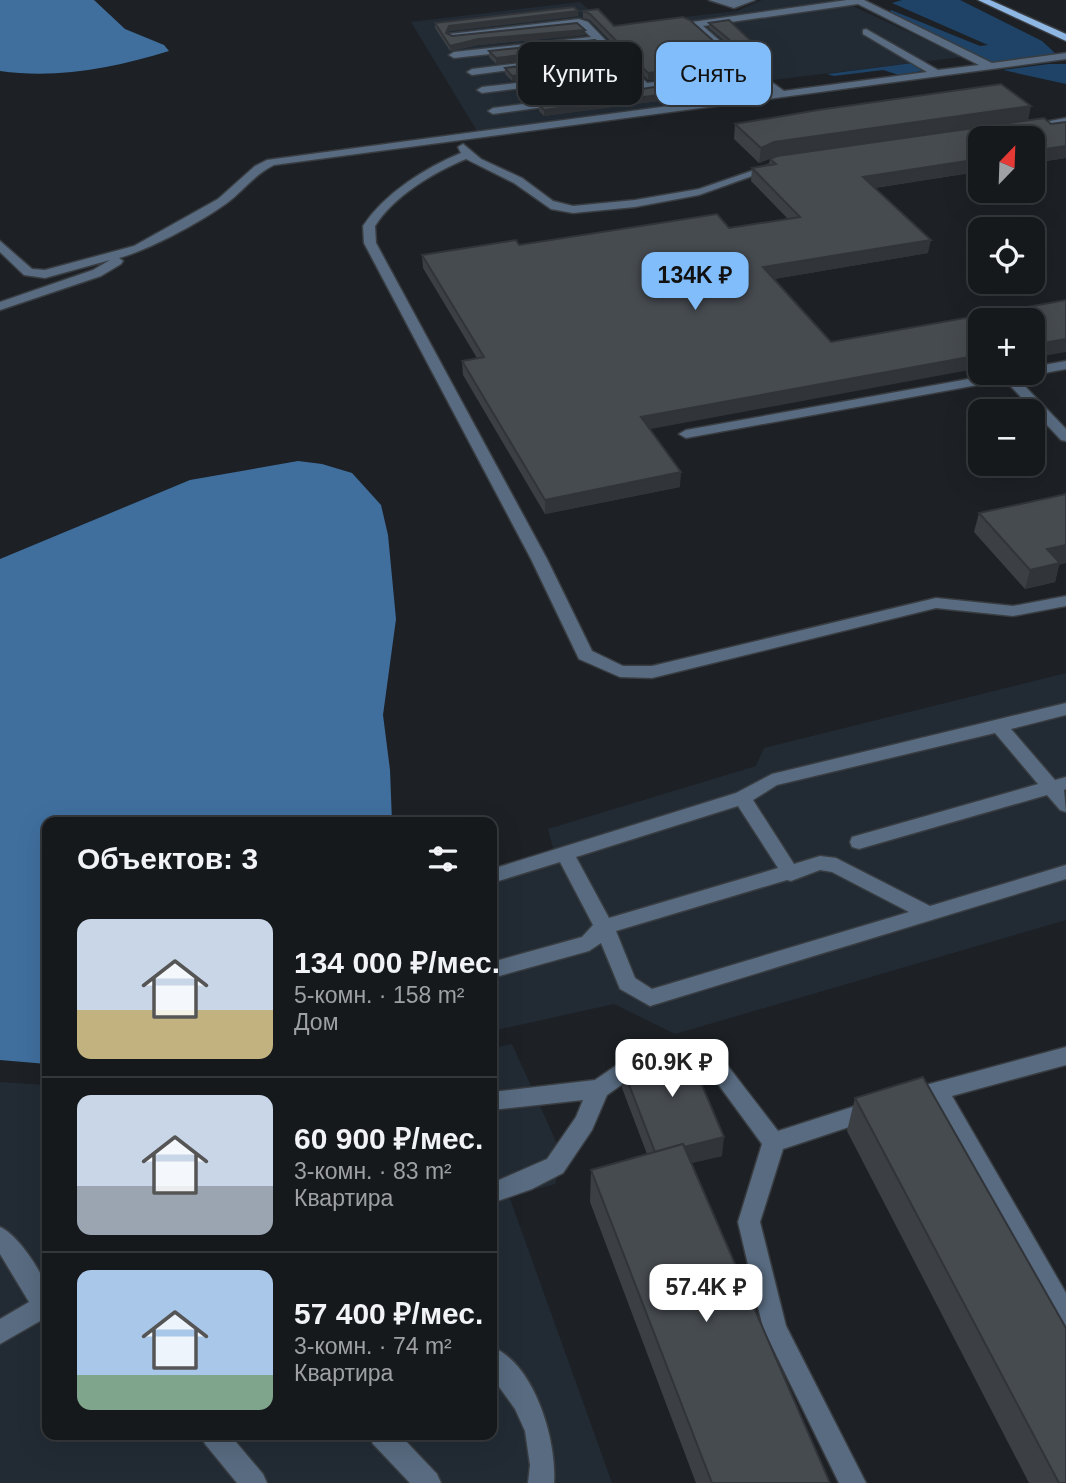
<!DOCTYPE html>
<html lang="ru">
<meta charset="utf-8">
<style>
:root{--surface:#16191c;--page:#232629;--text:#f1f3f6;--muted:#9ea0a3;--line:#35383b;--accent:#80bdfa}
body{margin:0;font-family:Helvetica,sans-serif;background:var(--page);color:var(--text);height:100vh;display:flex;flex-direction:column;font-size:26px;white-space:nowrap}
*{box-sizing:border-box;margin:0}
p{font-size:23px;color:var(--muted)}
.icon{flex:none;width:38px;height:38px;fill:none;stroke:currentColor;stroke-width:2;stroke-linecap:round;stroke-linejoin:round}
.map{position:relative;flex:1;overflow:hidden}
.panel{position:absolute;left:42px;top:817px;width:455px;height:623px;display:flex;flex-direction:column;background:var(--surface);border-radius:14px;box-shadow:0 7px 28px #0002,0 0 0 2px var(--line)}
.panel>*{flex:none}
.top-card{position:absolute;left:518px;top:42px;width:443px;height:63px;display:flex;gap:14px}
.needle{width:46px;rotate:23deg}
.controls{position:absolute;left:968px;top:126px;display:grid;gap:14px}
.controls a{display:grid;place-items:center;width:77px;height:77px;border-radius:14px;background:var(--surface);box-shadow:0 7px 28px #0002,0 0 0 2px var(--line);font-size:35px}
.price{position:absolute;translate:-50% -60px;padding:0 16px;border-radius:14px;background:#fff;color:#222;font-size:23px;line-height:46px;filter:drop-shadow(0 2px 4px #0008)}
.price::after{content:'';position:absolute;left:50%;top:42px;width:21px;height:16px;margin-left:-10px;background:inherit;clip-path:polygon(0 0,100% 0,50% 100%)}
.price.selected{background:var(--accent);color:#111}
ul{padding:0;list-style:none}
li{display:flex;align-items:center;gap:21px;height:175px;padding:0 35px}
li+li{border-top:2px solid var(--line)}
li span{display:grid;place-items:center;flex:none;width:196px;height:140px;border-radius:14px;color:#555}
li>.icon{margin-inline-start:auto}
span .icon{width:84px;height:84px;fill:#fffc;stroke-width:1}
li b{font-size:30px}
h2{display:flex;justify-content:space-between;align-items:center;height:84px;padding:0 35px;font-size:30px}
.tag{padding:0 24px;border-radius:14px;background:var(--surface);box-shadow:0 7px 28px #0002,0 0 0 2px var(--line);font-size:24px;line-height:63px}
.tag.selected{background:var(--accent);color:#111}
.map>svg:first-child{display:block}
</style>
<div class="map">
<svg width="1066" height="1483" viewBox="0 0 1066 1483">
<rect width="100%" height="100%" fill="#1d2126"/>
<g fill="#222b34">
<path d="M 762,0 L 840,0 L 962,57 L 764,81 L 777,94 L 477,131 L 411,22 L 580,2 L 608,26 L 737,11 Z"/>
<path d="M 1066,673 L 1066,920 L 675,1034 L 614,1004 L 492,1031 L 492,876 L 555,856 L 548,829 L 756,766 L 764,748 Z"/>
<path d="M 512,1044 L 563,1157 L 555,1184 L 509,1196 L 612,1483 L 0,1483 L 0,1082 L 47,1085 L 47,1435 L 492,1435 L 492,1048 Z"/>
</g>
<g fill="#1e4367">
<path d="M 902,0 L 960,0 L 1042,41 L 1056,54 L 990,63 L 889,14 L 891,10 L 980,46 L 988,45 L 892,3 Z"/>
<path d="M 913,63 L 922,71 L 899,75 L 883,70 L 834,76 L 827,74 Z"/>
<path d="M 1049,64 L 1066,64 L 1066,84 L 1003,70 Z"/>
</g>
<g fill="#406f9e">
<path d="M 0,0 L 94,0 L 125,29 L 164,45 L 169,51 C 114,68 57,79 0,71 Z"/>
<path d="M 298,461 L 322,464 L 352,473 L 381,505 L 388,535 L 396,619 L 383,715 L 390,770 L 392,822 L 47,822 L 47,1064 L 0,1060 L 0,559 L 190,480 Z"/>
</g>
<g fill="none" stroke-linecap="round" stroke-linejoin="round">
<g stroke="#393d41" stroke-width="3">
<g id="minor">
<path d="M 709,0 L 755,0 L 734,8 Z"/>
<path d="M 847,0 L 864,0 L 992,63 L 1066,53 L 1066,59 L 274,165 C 255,174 243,191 227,203 C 199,223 151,249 119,258 L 123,261 L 121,264 L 101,276 L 0,310 L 0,302 L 93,270 L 110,260 L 45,278 L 24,275 L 0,252 L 0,241 L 32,269 L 45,270 L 134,246 L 218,199 L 255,166 L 267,160 L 773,92 L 750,76 L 653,88 L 653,92 L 645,92 L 625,75 L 596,42 L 454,58 L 449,55 L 454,52 L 591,37 L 578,25 L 452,39 L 449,38 L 449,34 L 579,19 L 588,22 L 647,83 L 743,71 L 692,26 L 692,22 ZM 858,4 L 979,65 L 938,70 L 866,29 L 863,30 L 863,34 L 927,72 L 784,91 L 749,66 L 703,26 Z"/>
<path d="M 554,59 L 559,62 L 557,64 L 472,75 L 467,72 L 472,69 Z"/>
<path d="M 542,80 L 546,81 L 546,85 L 482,93 L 477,90 L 482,87 Z"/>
<path d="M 562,99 L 566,100 L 566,104 L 493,114 L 488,111 L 493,108 Z"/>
<path d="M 1066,118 L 1066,124 L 1028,129 L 1023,126 Z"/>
<path d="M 463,144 L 481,159 L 522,178 L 553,201 L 573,206 L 635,200 L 699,189 L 792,157 L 797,160 L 699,195 L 635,207 L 573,213 L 551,209 L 514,183 L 466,159 C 434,172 394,196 375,226 L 376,243 L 547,559 L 592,651 L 623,666 L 652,666 L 936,598 L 1013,606 L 1066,596 L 1066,606 L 1013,616 L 936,608 L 652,678 L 620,677 L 579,659 L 531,559 L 364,243 L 363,226 C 385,193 425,168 461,153 L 458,147 Z"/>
<path d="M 1066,361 L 1066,369 L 1017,378 L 1066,429 L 1066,441 L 1061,440 L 1005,380 L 686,438 L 679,434 L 686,430 L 1002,373 L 1032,373 L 1032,367 Z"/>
<path d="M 1066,703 L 1066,715 L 1011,729 L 1055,780 L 1066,777 L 1066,789 L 1064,790 L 1066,812 L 1060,810 L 1047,795 L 859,849 L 852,847 L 850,842 L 852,837 L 1038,784 L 995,733 L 777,785 L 753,800 L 794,864 L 820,856 L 836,858 L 930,906 L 1066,865 L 1066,879 L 650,1006 L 620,989 L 601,943 L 589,951 L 492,978 L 492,962 L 582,937 L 593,925 L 560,862 L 492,883 L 492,869 L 736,793 L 772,774 ZM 738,806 L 778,868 L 609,918 L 576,857 ZM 820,870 L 832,872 L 909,912 L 652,989 L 635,978 L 616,931 L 787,880 L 791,881 Z"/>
<path d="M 690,1043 L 724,1061 L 778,1131 L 874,1100 L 882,1102 L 885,1109 L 882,1116 L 783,1149 L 760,1222 L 786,1326 L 866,1483 L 839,1483 L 763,1328 L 738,1222 L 762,1144 L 710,1073 L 688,1061 L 648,1066 L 607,1095 L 592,1130 L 563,1173 L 532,1189 L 492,1203 L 492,1183 L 547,1159 L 576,1117 L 583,1100 L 492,1110 L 492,1092 L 595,1080 L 636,1052 Z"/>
<path d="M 1066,1047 L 1066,1065 L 952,1096 L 1066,1293 L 1066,1327 L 1058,1324 L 933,1101 L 911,1107 L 903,1105 L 900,1098 L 903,1091 L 911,1089 Z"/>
<path d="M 0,1227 C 17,1234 42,1271 47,1289 C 49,1297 47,1309 47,1317 L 0,1344 L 0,1319 L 29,1302 L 0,1254 Z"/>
<path d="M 492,1347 C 535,1364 557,1441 554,1483 L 528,1483 L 530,1465 L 525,1431 L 515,1409 L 492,1377 Z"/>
<path d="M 201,1435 L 230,1435 L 263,1474 L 267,1483 L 237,1483 L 205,1444 Z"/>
<path d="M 369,1435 L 400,1435 L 437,1474 L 441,1483 L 410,1483 L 373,1444 Z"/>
</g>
</g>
<g stroke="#393d41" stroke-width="3">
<path id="major" d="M 978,0 L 990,0 L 1066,34 L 1066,41 Z"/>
</g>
<use href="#minor" fill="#586b80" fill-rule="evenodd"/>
<use href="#major" fill="#8eb7e3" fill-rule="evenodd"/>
</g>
<g fill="#3c4045">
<path d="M 598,9 L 614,26 L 737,62 L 737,69 L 648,80 L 590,20 L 583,18 L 583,11 Z"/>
<path d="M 578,16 L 449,31 L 448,34 L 452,36 L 585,30 L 585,35 L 478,45 L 450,51 L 435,28 L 435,23 Z"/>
<path d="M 709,23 L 770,65 L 755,67 L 709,28 Z"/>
<path d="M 601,46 L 601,51 L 496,64 L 489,57 L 489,51 Z"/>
<path d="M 505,68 L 617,69 L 512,81 L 505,74 Z"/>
<path d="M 635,81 L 635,86 L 530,101 L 520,90 L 520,85 Z"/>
<path d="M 734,91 L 544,116 L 539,111 L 539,105 Z"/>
<path d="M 1028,120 L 1051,124 L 1066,122 L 1066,158 L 875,188 L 928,253 L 774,279 L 650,429 L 680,487 L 545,514 L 463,375 L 462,361 L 477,358 L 423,268 L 422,255 L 519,245 L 729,228 L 788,219 L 751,181 L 752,168 L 769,165 L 770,159 L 774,157 L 759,163 L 734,139 L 735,124 Z"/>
<path d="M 979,513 L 1059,565 L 1055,582 L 1025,589 L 974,532 Z"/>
<path d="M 623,1069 L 722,1156 L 691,1163 L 830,1483 L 696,1483 L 590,1202 L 591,1170 L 647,1154 L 622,1088 Z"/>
<path d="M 855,1098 L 1066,1483 L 1029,1483 L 847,1131 Z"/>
</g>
<g fill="#313438">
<path d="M 578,11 L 578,16 L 449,31 L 446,38 L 446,33 L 449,26 Z"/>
<path d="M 585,30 L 585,35 L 478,45 L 450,51 L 450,46 L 478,39 Z"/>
<path d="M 601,46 L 601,51 L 496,64 L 496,58 Z"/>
<path d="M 771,60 L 770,65 L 755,67 L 756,62 Z"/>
<path d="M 737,62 L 737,69 L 648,80 L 648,73 Z"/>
<path d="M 617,64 L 617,69 L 512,81 L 512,76 Z"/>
<path d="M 635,81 L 635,86 L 530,101 L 530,95 Z"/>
<path d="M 735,85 L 734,91 L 544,116 L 544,110 Z"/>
<path d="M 1031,106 L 1028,121 L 773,157 L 759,163 L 761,148 L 774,142 Z"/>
<path d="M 1066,146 L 1066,158 L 1032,163 L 1032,151 Z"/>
<path d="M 980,159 L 980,171 L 861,190 L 863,177 Z"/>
<path d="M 931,240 L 928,253 L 762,281 L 763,267 Z"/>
<path d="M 1066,339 L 1066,352 L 1032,358 L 1032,345 Z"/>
<path d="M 980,355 L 980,368 L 640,431 L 641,417 Z"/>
<path d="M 681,472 L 680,487 L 545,514 L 545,500 Z"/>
<path d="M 1066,545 L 1066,563 L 1059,565 L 1055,582 L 1025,589 L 1030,570 L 1047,549 Z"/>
<path d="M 724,1137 L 722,1156 L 654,1172 L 656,1154 Z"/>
</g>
<g fill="#464b50" stroke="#313438" stroke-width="2">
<path d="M 574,7 L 578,11 L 449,26 L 446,33 L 452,36 L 577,23 L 585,30 L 478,39 L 450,46 L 435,23 Z"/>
<path d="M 598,9 L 614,26 L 683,17 L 690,20 L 737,62 L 648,73 L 590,14 L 583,11 Z"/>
<path d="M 729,20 L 771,60 L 756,62 L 709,23 Z"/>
<path d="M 595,40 L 601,46 L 496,58 L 489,51 Z"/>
<path d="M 609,55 L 617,64 L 512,76 L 505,68 Z"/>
<path d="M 626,73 L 635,81 L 530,95 L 520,85 Z"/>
<path d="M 725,76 L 735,85 L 544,110 L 539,105 Z"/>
<path d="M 1001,84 L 1031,106 L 774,142 L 761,148 L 735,124 L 818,110 Z"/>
<path d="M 1044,118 L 1051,124 L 1066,122 L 1066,146 L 1032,151 L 1032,138 L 980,138 L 980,159 L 863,177 L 931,240 L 763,267 L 831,342 L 1066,300 L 1066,339 L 1032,345 L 1032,320 L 980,320 L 980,355 L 641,417 L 681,472 L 545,500 L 462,361 L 484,357 L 422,255 L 516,240 L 519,245 L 717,214 L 729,228 L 800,217 L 752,168 L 776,164 L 770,159 L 777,156 Z"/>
<path d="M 1066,494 L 1066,545 L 1047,549 L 1060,563 L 1030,570 L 979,513 Z"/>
<path d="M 685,1045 L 724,1137 L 684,1147 L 683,1144 L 655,1152 L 623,1069 L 648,1052 Z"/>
<path d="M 923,1077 L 1066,1328 L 1066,1483 L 1059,1483 L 855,1098 Z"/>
<path d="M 683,1144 L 830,1483 L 712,1483 L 591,1170 Z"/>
</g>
</svg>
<div class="controls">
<a><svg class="needle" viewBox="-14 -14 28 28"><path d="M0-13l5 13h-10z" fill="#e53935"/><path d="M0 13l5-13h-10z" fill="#9ea0a3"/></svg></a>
<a><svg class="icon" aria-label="locate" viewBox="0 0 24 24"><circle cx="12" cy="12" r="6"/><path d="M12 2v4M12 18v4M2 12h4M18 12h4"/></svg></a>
<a>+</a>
<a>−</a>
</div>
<b class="price selected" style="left:695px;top:312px">134K ₽</b>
<b class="price" style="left:672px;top:1099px">60.9K ₽</b>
<b class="price" style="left:706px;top:1324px">57.4K ₽</b>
<div class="top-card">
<a class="tag">Купить</a>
<a class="tag selected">Снять</a>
</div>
<section class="panel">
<h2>Объектов: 3<svg class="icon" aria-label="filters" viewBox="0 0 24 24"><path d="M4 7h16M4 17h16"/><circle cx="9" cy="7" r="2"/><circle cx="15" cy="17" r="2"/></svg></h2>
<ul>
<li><span style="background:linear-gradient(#c9d6e8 65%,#c2b280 0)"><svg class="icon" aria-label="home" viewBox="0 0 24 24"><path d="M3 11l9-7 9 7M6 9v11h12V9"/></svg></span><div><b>134 000 ₽/мес.</b><p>5-комн. · 158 m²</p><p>Дом</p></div></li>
<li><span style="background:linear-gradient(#c9d6e8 65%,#9aa5b1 0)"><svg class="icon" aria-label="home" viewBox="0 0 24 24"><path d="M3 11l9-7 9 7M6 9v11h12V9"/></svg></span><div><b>60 900 ₽/мес.</b><p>3-комн. · 83 m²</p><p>Квартира</p></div></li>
<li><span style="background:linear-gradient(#a9c7e8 75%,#7fa58c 0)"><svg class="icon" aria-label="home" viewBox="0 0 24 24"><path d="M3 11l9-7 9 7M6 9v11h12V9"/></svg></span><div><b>57 400 ₽/мес.</b><p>3-комн. · 74 m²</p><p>Квартира</p></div></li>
</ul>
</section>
</div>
